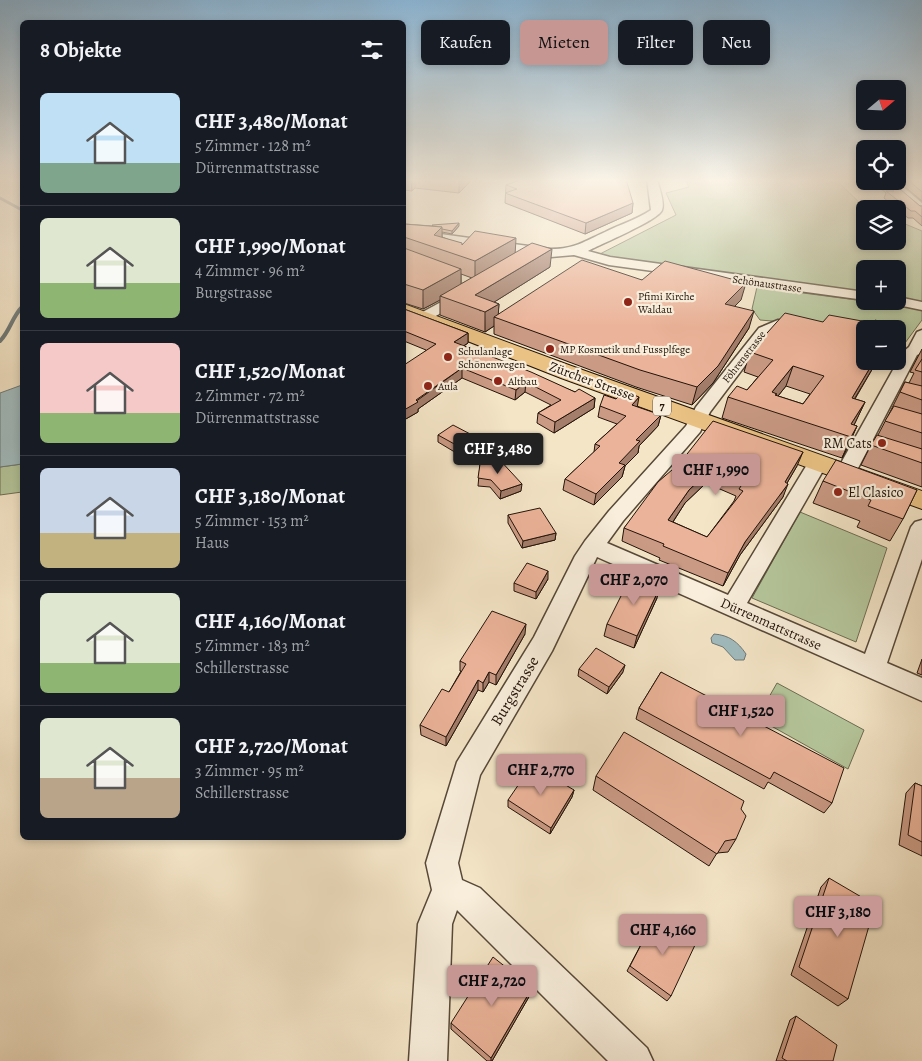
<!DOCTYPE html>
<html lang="de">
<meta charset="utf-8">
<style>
:root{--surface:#171b24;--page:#242831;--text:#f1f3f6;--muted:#9ea1a6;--line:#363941;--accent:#c59692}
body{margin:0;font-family:Alegreya,serif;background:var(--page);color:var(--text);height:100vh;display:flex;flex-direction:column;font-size:19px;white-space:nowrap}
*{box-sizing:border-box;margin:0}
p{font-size:16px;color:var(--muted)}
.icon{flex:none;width:28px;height:28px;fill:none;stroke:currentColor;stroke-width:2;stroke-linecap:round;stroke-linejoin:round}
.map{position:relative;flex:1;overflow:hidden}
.details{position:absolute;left:20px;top:20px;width:386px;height:820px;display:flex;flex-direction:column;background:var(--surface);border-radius:8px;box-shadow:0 2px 8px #0003}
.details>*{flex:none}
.guide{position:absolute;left:421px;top:20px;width:425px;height:45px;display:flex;gap:10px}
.needle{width:32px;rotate:71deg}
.controls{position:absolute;left:856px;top:80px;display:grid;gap:10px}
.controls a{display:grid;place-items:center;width:50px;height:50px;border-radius:8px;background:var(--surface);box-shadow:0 2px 8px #0003;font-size:25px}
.price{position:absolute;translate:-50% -42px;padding:0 11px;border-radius:5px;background:var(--accent);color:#111;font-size:16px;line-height:32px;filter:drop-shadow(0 1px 2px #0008)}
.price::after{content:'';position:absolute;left:50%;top:30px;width:15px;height:11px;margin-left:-8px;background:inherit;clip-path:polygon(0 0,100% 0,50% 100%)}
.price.current{background:#222;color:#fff}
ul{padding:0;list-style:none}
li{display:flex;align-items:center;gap:15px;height:125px;padding:0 20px}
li+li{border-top:1px solid var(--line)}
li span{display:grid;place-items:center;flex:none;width:140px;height:100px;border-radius:8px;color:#555}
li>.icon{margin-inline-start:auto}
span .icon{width:60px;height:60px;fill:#fffc;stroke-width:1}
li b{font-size:21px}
h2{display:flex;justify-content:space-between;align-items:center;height:60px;padding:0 20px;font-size:21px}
.chip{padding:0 18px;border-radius:8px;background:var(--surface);box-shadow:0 2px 8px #0003;font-size:18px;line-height:45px}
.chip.current{background:var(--accent);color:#111}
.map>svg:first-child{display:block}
</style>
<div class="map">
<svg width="922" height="1061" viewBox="0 0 922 1061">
<rect width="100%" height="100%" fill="#f4e5c7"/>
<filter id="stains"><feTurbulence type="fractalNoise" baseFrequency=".004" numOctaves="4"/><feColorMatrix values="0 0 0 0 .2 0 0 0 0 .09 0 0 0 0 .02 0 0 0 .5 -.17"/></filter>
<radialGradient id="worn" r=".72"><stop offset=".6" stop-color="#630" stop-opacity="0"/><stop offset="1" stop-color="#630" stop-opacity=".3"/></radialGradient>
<g fill="#b5c69b" stroke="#6c6c52">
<path d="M 685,179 L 835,179 L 866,209 L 865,241 L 898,241 L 898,221 L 922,231 L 922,306 L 898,301 L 898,269 L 865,269 L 865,296 L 594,257 L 676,215 L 666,193 L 689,187 Z"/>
<path d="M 757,287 L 910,307 L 922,309 L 922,320 L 905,343 L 898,341 L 898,329 L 865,329 L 760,320 L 752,309 Z"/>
<path d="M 22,464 L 22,492 L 0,495 L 0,467 Z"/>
<path d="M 800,512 L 887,548 L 856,642 L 752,598 Z"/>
<path d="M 777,683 L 864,730 L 848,769 L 757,718 Z"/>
</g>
<g fill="#a1bcc0" stroke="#6e7877">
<path d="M 22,385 L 22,464 L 0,467 L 0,393 Z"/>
<path d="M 714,634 C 729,635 738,642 746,654 L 744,660 L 735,660 L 723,647 L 712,643 L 711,638 Z"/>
</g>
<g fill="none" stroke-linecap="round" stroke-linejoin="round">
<path stroke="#6e7877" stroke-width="3" d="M 0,198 L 22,210"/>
<path stroke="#6e7877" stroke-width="4" d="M 0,341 C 10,331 12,317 22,307"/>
<g stroke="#564838" stroke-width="3">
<g id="minor">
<path d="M 647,179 L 657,179 C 659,188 665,202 662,210 C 659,220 601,244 588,251 L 610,257 L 865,292 L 865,300 L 609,265 L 574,255 L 551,257 L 404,237 L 404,229 L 551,249 C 575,249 585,241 605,232 C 621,224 636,220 651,210 Z"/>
<path d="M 898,179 L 902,186 L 922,203 L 922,212 L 918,211 L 894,190 L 889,181 L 898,181 Z"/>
<path d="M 465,289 L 470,290 L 472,293 L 470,296 L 429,320 L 419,320 L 417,317 L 419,314 Z"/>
<path d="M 898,297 L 922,302 L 922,310 L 893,304 L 891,301 L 898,301 Z"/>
<path d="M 778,320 L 809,323 L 812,326 L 809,329 C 795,333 783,324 769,334 L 710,412 L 700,432 L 623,521 L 607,543 L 728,595 L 811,458 L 818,456 L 825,458 L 828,462 L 747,603 L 865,654 L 911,527 L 915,522 L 922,520 L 922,559 L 887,663 L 922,678 L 922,701 L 597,557 L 552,651 L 480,775 L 458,863 L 462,880 L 480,888 L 647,1048 L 653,1061 L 608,1061 L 457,910 L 452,924 L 447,1061 L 409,1061 L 418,924 L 432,890 L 426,863 L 457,762 L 534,637 L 575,556 L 585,541 L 609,511 L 686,426 L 696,407 L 759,328 Z"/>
<path d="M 922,330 L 922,353 L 917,355 L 856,472 L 853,476 L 846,478 L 839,476 L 836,472 L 903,352 L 909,347 L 917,332 Z"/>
</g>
</g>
<g stroke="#221309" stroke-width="2">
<path id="major" d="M 404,304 L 577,368 L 922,491 L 922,509 L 561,378 L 404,316 Z"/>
</g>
<use href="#minor" fill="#f8eedb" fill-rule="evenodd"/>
<use href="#major" fill="#eac284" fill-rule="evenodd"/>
</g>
<g fill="#ca9a84" stroke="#221309" fill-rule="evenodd">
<path d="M 404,179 L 473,179 L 459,193 L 415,188 L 412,191 L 404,190 Z"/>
<path d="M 900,179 L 922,179 L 922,201 L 903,185 Z"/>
<path d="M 872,181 L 893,181 L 895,185 L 920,206 L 922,206 L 922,226 L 913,218 L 908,218 L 884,198 L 886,193 Z"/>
<path d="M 506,185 L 633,203 L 632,213 L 585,234 L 505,203 Z"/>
<path d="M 404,224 L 432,226 L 459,226 L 452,234 L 442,232 L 442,237 L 462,245 L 515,253 L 550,267 L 494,302 L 499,304 L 498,314 L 642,280 L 741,300 L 735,306 L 749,328 L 713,383 L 692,405 L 636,387 L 494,334 L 494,326 L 485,332 L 440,315 L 440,300 L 423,309 L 404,303 ZM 461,274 L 472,278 L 461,284 Z"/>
<path d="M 404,309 L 468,333 L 468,343 L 464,346 L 575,392 L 595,398 L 594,408 L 554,433 L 537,423 L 538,413 L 551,405 L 525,392 L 515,400 L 462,378 L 418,409 L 418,412 L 404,420 L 426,350 L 404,341 Z"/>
<path d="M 922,349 L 922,487 L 861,465 L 871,445 L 878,435 L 890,412 L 905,382 L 909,383 L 914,373 L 910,372 Z"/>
<path d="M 750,352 L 877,361 L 855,399 L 865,402 L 854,425 L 857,426 L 842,458 L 722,418 L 728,397 L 747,390 L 758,377 L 744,372 ZM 786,386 L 810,394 L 803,404 L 778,396 Z"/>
<path d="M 600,406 L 637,407 L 661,415 L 658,426 L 639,446 L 638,453 L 625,466 L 622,477 L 594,505 L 563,490 L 565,479 L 594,452 L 595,444 L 617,424 L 598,417 Z"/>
<path d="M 438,435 L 474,443 L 458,454 L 438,442 Z"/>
<path d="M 680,463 L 797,466 L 787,483 L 783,497 L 740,555 L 723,586 L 659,560 L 660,558 L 622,541 L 624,528 ZM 706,483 L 736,496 L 734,501 L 707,537 L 673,522 L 685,503 Z"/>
<path d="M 480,464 L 521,491 L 500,499 L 490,487 L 478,486 Z"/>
<path d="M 823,481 L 917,490 L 903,519 L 890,541 L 857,527 L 860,521 L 813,503 Z"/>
<path d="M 508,515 L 556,533 L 555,540 L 522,548 L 508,523 Z"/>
<path d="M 548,579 L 536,599 L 514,591 L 514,583 Z"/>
<path d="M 657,598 L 634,648 L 604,636 L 607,624 Z"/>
<path d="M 525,634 L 496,685 L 489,682 L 483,692 L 478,690 L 446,746 L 421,735 L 420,725 L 449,692 L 461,671 L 460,671 L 460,661 Z"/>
<path d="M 922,659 L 922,675 L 917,673 Z"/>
<path d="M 579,669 L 623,672 L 607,694 L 578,676 Z"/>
<path d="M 661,672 L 832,803 L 824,813 L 768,782 L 764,789 L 636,719 L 639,708 Z"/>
<path d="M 596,776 L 736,839 L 728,852 L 717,853 L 709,866 L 593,790 Z"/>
<path d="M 915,783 L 922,786 L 922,856 L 899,845 L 906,793 Z"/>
<path d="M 574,790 L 572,797 L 550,834 L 508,807 L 508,800 Z"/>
<path d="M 829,878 L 848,999 L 838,1006 L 791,975 L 821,887 Z"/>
<path d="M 656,916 L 671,996 L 667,1001 L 627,971 Z"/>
<path d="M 530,995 L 492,1061 L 487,1061 L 451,1029 L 451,1023 Z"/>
<path d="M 796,1016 L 833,1061 L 776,1061 L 790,1020 Z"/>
</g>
<g fill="#a47d6b" stroke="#221309">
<path d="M 411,179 L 415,179 L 415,188 L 412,191 Z"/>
<path d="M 460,179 L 473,179 L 459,193 L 459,181 Z"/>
<path d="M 633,203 L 632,213 L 585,234 L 586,223 Z"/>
<path d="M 459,223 L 459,226 L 452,234 L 452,231 Z"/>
<path d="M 442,227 L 442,244 L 434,235 Z"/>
<path d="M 516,238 L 515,256 L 475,279 L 475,261 Z"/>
<path d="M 552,249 L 550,267 L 480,311 L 475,295 Z"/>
<path d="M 461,269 L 461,287 L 440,296 L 440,300 L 423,309 L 423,290 Z"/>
<path d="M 746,283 L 741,300 L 721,320 L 725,304 Z"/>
<path d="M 499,304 L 498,318 L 494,317 L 494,326 L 485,332 L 485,312 Z"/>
<path d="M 754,311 L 749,328 L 713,383 L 692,405 L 697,387 Z"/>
<path d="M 468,333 L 468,343 L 454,352 L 454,342 Z"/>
<path d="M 874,361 L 877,361 L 843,418 L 852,398 Z"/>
<path d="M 793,366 L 786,386 L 774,401 L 772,392 Z"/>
<path d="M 462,368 L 462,378 L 418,409 L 418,412 L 404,420 L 404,410 Z"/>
<path d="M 526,382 L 525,392 L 515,400 L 516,390 Z"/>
<path d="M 639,397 L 637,408 L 632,405 Z"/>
<path d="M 595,398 L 594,408 L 554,433 L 555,422 Z"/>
<path d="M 865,402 L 855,423 L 847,436 L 851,424 Z"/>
<path d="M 661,415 L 658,426 L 639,446 L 638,453 L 625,466 L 622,477 L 594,505 L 596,494 L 619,463 L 636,440 Z"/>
<path d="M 857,426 L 848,447 L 842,458 L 851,437 Z"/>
<path d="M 474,436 L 474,443 L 458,454 L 458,446 Z"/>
<path d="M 803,452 L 797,466 L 780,495 L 788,484 L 783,497 L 740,555 L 723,586 L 728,573 L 745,542 L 785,482 Z"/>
<path d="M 710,470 L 706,483 L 685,503 L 665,534 L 668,520 L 689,490 Z"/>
<path d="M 522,484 L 521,491 L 500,499 L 501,491 Z"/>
<path d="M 556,533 L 555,540 L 522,548 L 523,541 Z"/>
<path d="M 548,571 L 548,579 L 536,599 L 536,592 Z"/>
<path d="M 660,587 L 657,598 L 634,648 L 637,636 Z"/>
<path d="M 526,624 L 525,634 L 496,685 L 496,675 Z"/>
<path d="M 625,665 L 623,672 L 607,694 L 609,687 Z"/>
<path d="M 489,672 L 489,682 L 483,692 L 483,683 Z"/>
<path d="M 478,680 L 478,690 L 446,746 L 446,737 Z"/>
<path d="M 574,790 L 572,797 L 550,834 L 551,828 Z"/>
<path d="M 532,988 L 530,995 L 492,1061 L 491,1061 L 491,1058 Z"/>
</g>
<g fill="#ebb399" stroke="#221309" fill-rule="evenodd">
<path d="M 522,179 L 626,179 L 633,203 L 586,223 L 505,193 L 517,189 L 506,185 Z"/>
<path d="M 907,179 L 922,179 L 922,192 Z"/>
<path d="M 882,181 L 893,181 L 895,185 L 920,206 L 922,206 L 922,217 L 915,211 L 911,211 L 886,191 L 894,191 Z"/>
<path d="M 459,223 L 452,231 L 442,229 L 442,227 L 433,226 L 432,225 Z"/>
<path d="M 404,224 L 442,227 L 434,235 L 462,243 L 462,245 L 475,231 L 516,238 L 475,261 L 404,237 Z"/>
<path d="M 532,243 L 552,249 L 475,295 L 499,304 L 485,312 L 440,296 Z"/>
<path d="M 404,248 L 461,269 L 423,290 L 404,284 Z"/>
<path d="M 582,260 L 642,280 L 665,261 L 746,283 L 725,304 L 754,311 L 718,366 L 697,387 L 640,370 L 494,317 Z"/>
<path d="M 404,309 L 468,333 L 454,342 L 531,372 L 575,392 L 579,389 L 595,398 L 555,422 L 538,413 L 561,400 L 526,382 L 516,390 L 462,368 L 416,400 L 418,402 L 404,410 L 404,365 L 436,344 L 404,331 Z"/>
<path d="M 785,313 L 823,322 L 829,315 L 873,323 L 875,320 L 896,326 L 894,329 L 865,329 L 865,361 L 874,361 L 852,398 L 865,402 L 851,424 L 857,426 L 851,437 L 728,397 L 737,386 L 747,390 L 773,360 L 750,352 ZM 793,366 L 824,376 L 803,404 L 775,395 L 777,394 L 772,392 Z"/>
<path d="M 922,359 L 922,372 L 915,370 Z"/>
<path d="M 905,382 L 922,386 L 922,400 L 900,392 Z"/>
<path d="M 624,391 L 639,397 L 632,405 L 661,415 L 636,440 L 640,441 L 619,463 L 625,465 L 596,494 L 565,479 L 600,446 L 595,444 L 626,416 L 600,406 L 604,395 L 616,399 Z"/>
<path d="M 894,406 L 922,414 L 922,433 L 885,421 Z"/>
<path d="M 713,421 L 803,452 L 785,482 L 788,484 L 745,542 L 728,573 L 663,546 L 664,544 L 624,528 L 658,482 L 680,463 ZM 710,470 L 743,483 L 739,489 L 743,491 L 707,537 L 668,520 L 689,490 Z"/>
<path d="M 453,425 L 474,436 L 458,446 L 438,435 Z"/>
<path d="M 877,435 L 922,449 L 922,463 L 871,445 Z"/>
<path d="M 498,458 L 522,484 L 501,491 L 491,480 L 478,478 L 480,464 Z"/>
<path d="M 836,460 L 917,490 L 903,519 L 868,506 L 871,500 L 823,481 Z"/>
<path d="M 540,508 L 556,533 L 523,541 L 508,515 Z"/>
<path d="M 527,563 L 548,571 L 536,592 L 514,583 Z"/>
<path d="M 631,576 L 660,587 L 637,636 L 607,624 Z"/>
<path d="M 492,611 L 526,624 L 496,675 L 489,672 L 483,683 L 478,680 L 446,737 L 420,725 L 442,689 L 449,692 L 466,664 L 460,661 Z"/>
<path d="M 596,648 L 625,665 L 609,687 L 579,669 Z"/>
<path d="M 661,672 L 844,768 L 832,803 L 774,772 L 770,779 L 639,708 Z"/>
<path d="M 624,732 L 744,801 L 741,809 L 746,816 L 736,839 L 725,841 L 717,854 L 596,776 Z"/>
<path d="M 532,765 L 574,790 L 551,828 L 508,800 Z"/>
<path d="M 915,783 L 922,786 L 922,842 L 908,835 Z"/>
<path d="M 829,878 L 875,905 L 848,999 L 799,967 Z"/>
<path d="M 656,916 L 695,945 L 671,996 L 630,966 Z"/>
<path d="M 493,957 L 532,988 L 491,1058 L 451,1023 Z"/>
<path d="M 796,1016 L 837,1045 L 833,1061 L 787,1061 L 782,1058 Z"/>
</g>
<linearGradient id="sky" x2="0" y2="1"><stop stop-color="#8bb7d8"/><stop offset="0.55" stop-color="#faf3e6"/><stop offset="1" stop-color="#faf3e6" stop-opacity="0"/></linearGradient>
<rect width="922" height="328" fill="url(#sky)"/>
<g fill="#8f2418" stroke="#f8eedb" stroke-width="2">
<circle cx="628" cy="302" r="5"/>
<circle cx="550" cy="349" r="5"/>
<circle cx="448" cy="357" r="5"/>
<circle cx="498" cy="381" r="5"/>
<circle cx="428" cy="386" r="5"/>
<circle cx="882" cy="443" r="5"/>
<circle cx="838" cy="492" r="5"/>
</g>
<g text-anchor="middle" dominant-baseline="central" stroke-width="4.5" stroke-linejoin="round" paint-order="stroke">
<g font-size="11" fill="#221309" stroke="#f8eedb">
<text transform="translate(767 284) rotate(8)">Schönaustrasse</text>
<text transform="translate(744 357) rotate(-52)">Föhrenstrasse</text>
</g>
<g font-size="11" fill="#221309" stroke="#f8eedb" text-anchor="start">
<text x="638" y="296">Pfimi Kirche<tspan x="638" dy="13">Waldau</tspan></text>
<text x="560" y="349">MP Kosmetik und Fussplfege</text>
<text x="458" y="351">Schulanlage<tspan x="458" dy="13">Schönenwegen</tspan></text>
<text x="508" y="381">Altbau</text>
<text x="438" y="386">Aula</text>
</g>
<rect fill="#f8eedb" stroke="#625548" stroke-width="1" x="653" y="396.5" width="18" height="19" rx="4"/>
<g font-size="12" font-weight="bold" fill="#221309">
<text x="662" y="406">7</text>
</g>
<g font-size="14" fill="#221309" stroke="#f8eedb">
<text transform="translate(592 381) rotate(20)">Zürcher Strasse</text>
<text transform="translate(771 624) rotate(24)">Dürrenmattstrasse</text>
</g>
<g font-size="14" fill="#221309" stroke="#f8eedb" text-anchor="end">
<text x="872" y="443">RM Cats</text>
<text x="848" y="492" text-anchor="start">El Clasico</text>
</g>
<g font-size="16" fill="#221309" stroke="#f8eedb">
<text transform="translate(515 691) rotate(-59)">Burgstrasse</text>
</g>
</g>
<rect width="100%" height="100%" filter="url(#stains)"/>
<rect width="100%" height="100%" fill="url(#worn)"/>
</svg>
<div class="controls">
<a><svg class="needle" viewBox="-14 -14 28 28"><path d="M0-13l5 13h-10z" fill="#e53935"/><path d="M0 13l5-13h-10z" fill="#9ea1a6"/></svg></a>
<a><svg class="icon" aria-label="locate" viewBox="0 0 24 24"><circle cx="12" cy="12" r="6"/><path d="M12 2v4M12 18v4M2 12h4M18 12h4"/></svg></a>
<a><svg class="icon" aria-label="layers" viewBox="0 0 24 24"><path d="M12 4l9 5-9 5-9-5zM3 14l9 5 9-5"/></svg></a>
<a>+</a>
<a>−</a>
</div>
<b class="price current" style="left:498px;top:475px">CHF 3,480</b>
<b class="price" style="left:716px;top:496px">CHF 1,990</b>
<b class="price" style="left:634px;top:606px">CHF 2,070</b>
<b class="price" style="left:741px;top:737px">CHF 1,520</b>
<b class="price" style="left:541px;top:796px">CHF 2,770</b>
<b class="price" style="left:838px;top:938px">CHF 3,180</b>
<b class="price" style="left:663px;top:956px">CHF 4,160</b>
<b class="price" style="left:492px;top:1007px">CHF 2,720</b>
<div class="guide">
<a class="chip">Kaufen</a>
<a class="chip current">Mieten</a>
<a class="chip">Filter</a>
<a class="chip">Neu</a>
</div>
<section class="details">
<h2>8 Objekte<svg class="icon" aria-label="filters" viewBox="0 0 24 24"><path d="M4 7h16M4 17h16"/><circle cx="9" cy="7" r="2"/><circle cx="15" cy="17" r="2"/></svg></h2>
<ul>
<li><span style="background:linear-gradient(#bfe0f5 70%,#7fa58c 0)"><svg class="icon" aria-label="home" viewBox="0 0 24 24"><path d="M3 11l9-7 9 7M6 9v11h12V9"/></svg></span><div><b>CHF 3,480/Monat</b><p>5 Zimmer · 128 m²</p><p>Dürrenmattstrasse</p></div></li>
<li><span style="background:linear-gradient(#dfe7d0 65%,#8fb573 0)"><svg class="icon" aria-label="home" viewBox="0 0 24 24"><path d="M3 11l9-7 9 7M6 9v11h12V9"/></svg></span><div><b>CHF 1,990/Monat</b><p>4 Zimmer · 96 m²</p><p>Burgstrasse</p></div></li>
<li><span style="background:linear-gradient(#f6c9c9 70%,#8fb573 0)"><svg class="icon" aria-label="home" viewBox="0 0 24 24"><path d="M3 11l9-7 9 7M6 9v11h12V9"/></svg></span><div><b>CHF 1,520/Monat</b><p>2 Zimmer · 72 m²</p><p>Dürrenmattstrasse</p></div></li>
<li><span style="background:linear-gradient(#c9d6e8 65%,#c2b280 0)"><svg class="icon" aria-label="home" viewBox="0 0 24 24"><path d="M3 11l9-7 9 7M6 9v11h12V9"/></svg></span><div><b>CHF 3,180/Monat</b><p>5 Zimmer · 153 m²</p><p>Haus</p></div></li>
<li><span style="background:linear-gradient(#dfe7d0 70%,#8fb573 0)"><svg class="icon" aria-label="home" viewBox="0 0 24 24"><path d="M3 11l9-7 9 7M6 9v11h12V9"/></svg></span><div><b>CHF 4,160/Monat</b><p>5 Zimmer · 183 m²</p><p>Schillerstrasse</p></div></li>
<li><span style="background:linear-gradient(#dfe7d0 60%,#b9a48a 0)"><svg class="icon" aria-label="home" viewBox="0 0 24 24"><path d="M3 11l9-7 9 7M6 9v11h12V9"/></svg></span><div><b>CHF 2,720/Monat</b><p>3 Zimmer · 95 m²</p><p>Schillerstrasse</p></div></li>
</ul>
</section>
</div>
